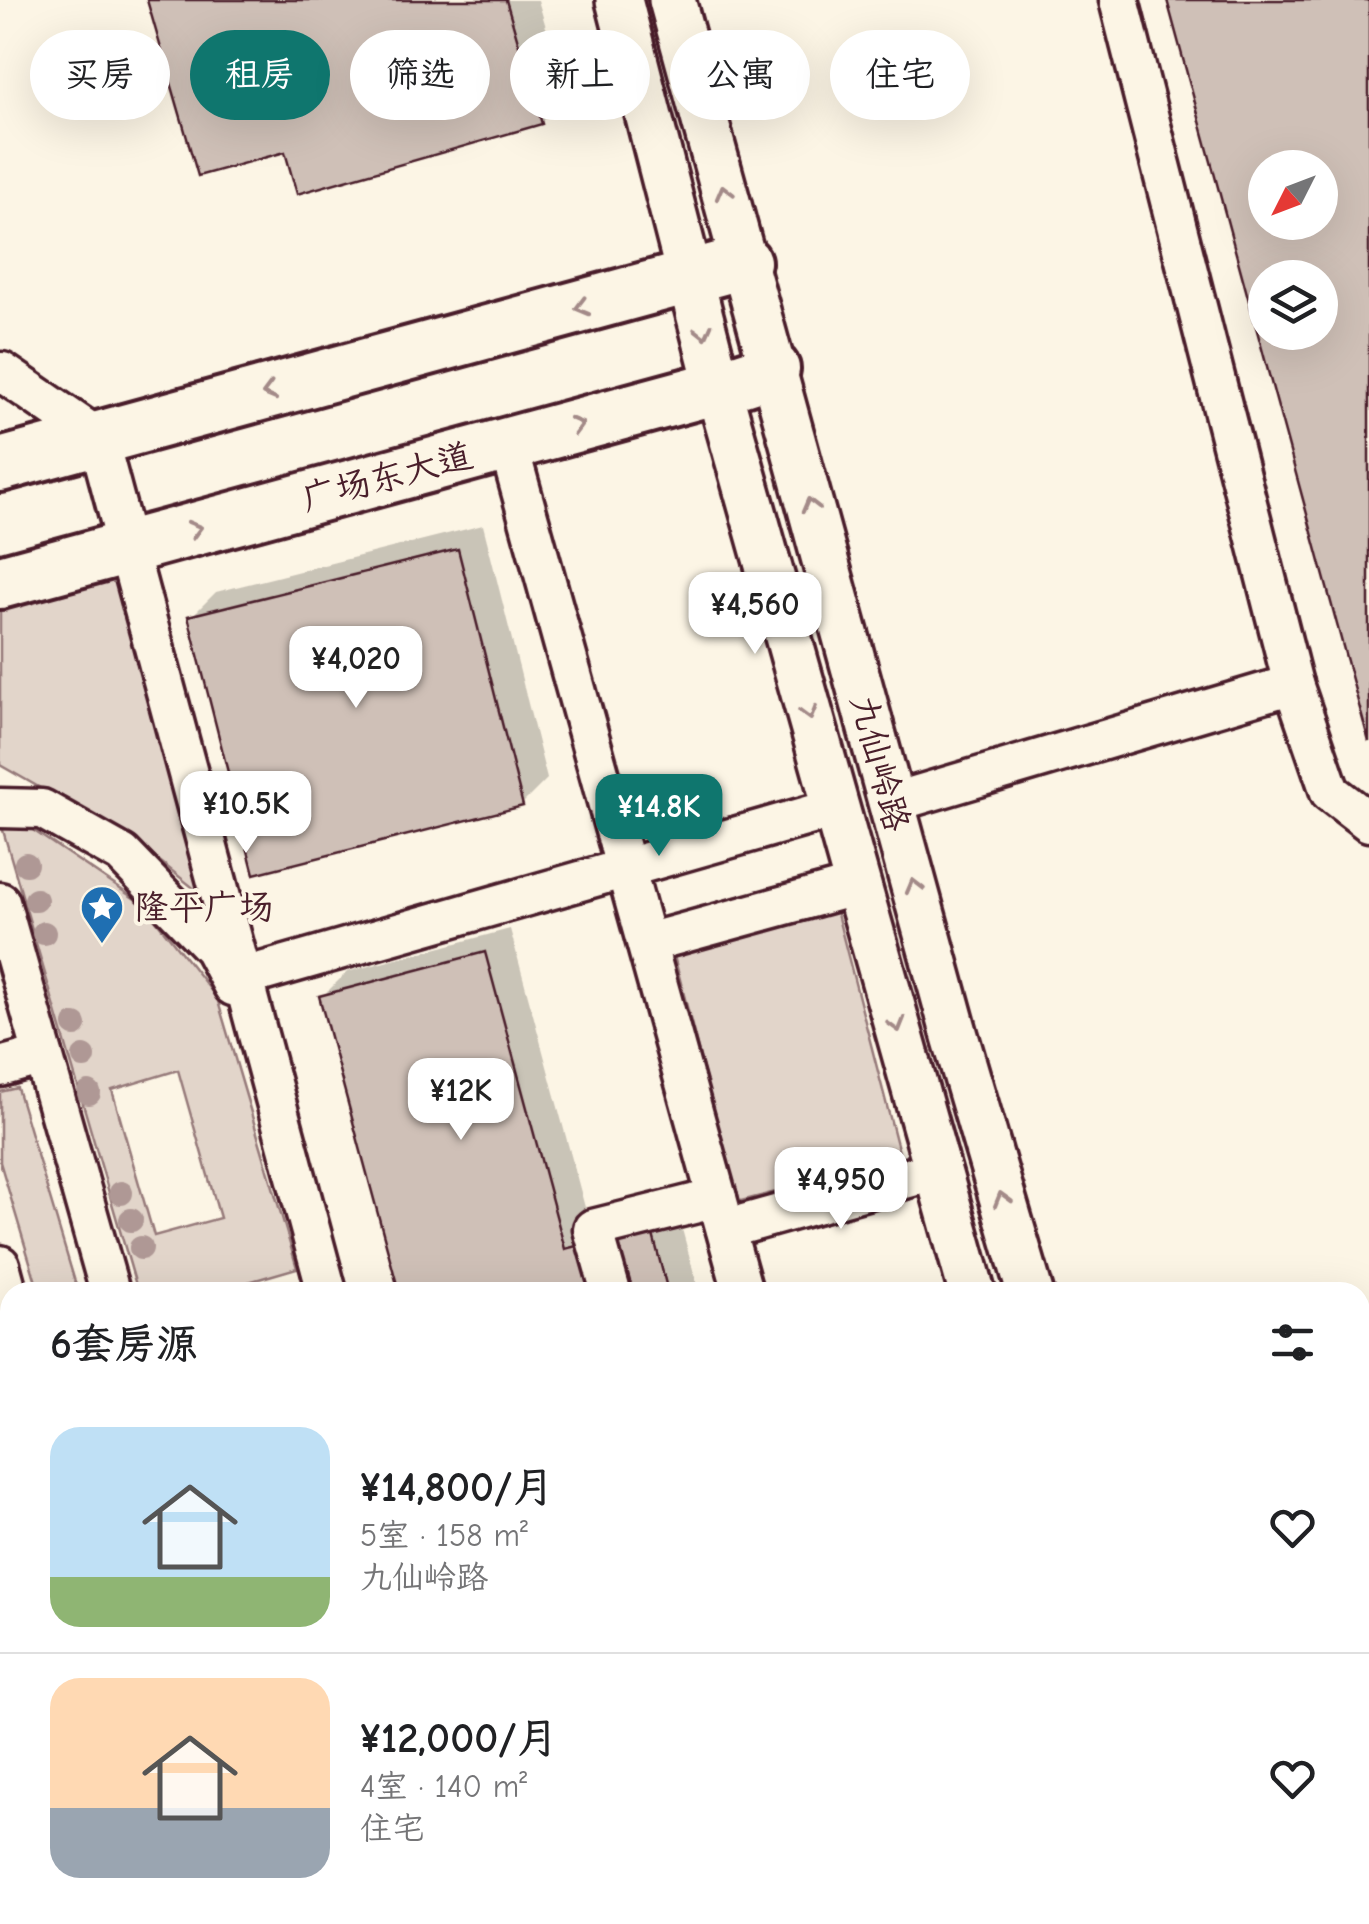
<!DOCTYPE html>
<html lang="zh">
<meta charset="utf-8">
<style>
:root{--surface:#fff;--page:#f6f6f6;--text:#202124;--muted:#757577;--line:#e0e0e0;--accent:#0f766e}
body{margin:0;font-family:"Comic Neue","LXGW WenKai TC",sans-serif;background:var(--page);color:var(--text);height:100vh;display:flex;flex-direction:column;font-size:38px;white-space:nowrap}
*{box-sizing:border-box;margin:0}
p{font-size:32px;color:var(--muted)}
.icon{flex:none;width:55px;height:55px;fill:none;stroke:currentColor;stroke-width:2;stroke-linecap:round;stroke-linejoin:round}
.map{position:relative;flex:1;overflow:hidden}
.drawer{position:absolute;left:0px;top:1282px;width:1370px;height:642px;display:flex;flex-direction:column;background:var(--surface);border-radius:30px 30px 0 0;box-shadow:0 10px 40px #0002}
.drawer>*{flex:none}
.hud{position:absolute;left:30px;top:30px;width:1310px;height:90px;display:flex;gap:20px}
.needle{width:65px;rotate:228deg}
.fabs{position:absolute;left:1248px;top:150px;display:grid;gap:20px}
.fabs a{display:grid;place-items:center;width:90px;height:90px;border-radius:50%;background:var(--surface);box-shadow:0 10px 40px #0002;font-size:50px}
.price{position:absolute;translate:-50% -85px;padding:0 22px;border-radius:20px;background:#fff;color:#222;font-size:32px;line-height:65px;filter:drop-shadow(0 2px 5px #0008)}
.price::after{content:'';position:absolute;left:50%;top:60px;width:30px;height:22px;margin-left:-15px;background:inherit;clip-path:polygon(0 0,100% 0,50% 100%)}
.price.selected{background:var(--accent);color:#fff}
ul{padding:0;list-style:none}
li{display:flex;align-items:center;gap:30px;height:250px;padding:0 50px}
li+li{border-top:2px solid var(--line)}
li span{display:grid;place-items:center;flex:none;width:280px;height:200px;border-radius:30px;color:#555}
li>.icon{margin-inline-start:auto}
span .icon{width:120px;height:120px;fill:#fffc;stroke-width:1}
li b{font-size:42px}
h2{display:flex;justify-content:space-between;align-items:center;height:120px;padding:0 50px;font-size:42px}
.chip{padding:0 35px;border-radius:45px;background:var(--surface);box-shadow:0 10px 40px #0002;font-size:35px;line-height:90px}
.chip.selected{background:var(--accent);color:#fff}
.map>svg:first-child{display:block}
</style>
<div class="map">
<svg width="1369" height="1924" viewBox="0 0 1369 1924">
<rect width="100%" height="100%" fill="#fcf5e5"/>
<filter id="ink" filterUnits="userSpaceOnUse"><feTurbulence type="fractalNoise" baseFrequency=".01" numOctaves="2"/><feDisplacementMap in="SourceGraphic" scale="20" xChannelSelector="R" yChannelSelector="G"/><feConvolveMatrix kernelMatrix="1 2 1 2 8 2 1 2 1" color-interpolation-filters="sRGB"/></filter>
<g filter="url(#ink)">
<g fill="#e2d5ca" stroke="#967a7a" stroke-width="2.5" fill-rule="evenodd">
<path d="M 121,571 L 206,898 L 137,843 L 0,765 L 0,610 Z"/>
<path d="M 0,808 L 144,905 L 217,998 L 297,1268 L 214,1292 L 138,1292 L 0,820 ZM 178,1070 L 220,1218 L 154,1236 L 112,1090 Z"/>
<path d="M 836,910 L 901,1160 L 737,1202 L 673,952 Z"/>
<path d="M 17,1088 L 78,1292 L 39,1292 L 0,1162 L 0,1092 Z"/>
<path d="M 0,1542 L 10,1578 L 10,1815 L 0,1780 Z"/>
<path d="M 10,1907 L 10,1915 L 142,1915 L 145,1924 L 0,1924 L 0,1910 Z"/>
<path d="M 312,1915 L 465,1915 L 464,1924 L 315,1924 Z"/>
</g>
<g fill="#0003">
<path d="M 150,0 L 538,0 L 566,96 L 541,122 L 286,149 Z"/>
<path d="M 483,525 L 547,779 L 522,804 L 191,617 L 216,592 Z"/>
<path d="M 510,929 L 590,1226 L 675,1203 L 699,1292 L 402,1292 L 322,997 L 347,972 Z"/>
<path d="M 638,1915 L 869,1915 L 871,1924 L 602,1924 Z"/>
</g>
<g fill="#cfc0b7" stroke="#4a1f2b" stroke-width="2.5" fill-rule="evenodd">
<path d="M 147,0 L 506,0 L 542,124 L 297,194 L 285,152 L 198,176 Z"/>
<path d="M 1167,0 L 1369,0 L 1369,742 ZM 1265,168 L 1320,168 L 1320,222 L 1265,222 ZM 1265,278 L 1320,278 L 1320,332 L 1265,332 Z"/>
<path d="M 458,549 L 523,806 L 254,874 L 188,616 Z"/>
<path d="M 485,952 L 565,1249 L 651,1227 L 668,1292 L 399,1292 L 319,996 Z"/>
<path d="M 708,1915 L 838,1915 L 841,1924 L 672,1924 Z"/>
</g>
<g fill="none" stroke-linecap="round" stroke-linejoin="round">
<g stroke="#4a1f2b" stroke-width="45">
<g id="minor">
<path d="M 1119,0 L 1293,684 L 1330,792 L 1369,822"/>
<path d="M 0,375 L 2,372 L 98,438 L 327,1292"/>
<path d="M 508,444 L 743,1292"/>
<path d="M 891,803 L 1293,684"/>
<path d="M 0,808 L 42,809 L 122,854 L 213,948 L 233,986"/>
<path d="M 0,902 L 110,1292"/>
<path d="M 647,943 L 858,885"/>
<path d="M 244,977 L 836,808"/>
<path d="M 0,1067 L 43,1055"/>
<path d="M 726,1229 L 937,1170"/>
<path d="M 0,1265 L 10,1302"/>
<path d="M 611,1292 L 593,1229 L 717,1198"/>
<path d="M 179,1915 L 182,1924"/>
<path d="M 282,1915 L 285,1924"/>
<path d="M 498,1915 L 500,1924"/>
<path d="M 916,1915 L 918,1924"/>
</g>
</g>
<g stroke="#4a1f2b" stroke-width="52">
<g id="tertiary">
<path d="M 619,0 L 718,387 L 972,1292"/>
<path d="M 672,0 L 955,1036 L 1030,1292"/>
<path d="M 1146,1915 L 1149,1924"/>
<path d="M 1210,1915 L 1213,1924"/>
</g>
</g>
<g stroke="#4a1f2b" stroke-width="60">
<g id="secondary">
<path d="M 0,465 L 744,262"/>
<path d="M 0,582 L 718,387 L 773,369"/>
</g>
</g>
<g stroke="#4a1f2b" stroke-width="6" stroke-dasharray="2.5 8" stroke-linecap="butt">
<path d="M 0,1538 L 5,1537"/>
<path d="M 0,1628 L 10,1625"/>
</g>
<use href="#minor" stroke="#fcf5e5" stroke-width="38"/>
<use href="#tertiary" stroke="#fcf5e5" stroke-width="45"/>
<use href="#secondary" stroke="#fcf5e5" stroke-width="52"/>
</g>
<g fill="#af9895">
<circle cx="26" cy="864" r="12"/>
<circle cx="36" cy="900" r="12"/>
<circle cx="44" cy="933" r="12"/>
<circle cx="75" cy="1025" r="12"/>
<circle cx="84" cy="1057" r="12"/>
<circle cx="89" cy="1093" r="12"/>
<circle cx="121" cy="1193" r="12"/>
<circle cx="131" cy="1220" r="12"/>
<circle cx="141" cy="1248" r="12"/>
</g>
<defs><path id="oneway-chevron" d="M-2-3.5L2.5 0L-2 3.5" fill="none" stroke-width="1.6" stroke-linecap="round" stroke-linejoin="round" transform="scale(2.5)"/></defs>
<g stroke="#a38a88">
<use href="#oneway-chevron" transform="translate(724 192) rotate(-105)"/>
<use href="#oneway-chevron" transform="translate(582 307) rotate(165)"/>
<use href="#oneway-chevron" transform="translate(704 332) rotate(76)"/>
<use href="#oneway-chevron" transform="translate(269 392) rotate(165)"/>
<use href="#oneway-chevron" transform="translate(577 425) rotate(-15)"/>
<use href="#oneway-chevron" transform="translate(810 505) rotate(-105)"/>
<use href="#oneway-chevron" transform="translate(195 529) rotate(-15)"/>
<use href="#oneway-chevron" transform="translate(809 713) rotate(74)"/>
<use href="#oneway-chevron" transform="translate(914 886) rotate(-105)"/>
<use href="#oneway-chevron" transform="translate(897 1025) rotate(74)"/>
<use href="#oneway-chevron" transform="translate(1002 1199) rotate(-106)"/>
</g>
</g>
<defs>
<g id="sight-pin" transform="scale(2.25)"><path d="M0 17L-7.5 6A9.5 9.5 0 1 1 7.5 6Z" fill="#1f6fb2" stroke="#fcf5e5"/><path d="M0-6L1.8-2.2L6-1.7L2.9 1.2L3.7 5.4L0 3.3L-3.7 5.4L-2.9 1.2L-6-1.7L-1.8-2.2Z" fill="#fff"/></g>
</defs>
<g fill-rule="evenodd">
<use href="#sight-pin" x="102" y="907"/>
</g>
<g text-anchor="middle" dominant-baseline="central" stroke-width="8" stroke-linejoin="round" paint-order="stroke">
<g font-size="35" fill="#4a1f2b" stroke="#fcf5e5">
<text transform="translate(387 477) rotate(-15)">广场东大道</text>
<text transform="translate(880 763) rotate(75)">九仙岭路</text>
</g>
<g font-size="35" fill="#4a1f2b" stroke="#fcf5e5" text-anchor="start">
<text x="134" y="907">隆平广场</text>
</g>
</g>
</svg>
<div class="fabs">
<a><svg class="needle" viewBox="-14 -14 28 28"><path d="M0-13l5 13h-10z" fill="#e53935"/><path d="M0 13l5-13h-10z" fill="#757577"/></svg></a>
<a><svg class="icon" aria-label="layers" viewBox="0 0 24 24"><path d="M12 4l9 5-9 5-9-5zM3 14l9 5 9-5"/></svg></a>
</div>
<b class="price" style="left:755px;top:657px">¥4,560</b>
<b class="price" style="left:356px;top:711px">¥4,020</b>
<b class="price" style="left:246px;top:856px">¥10.5K</b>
<b class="price selected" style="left:659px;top:859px">¥14.8K</b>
<b class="price" style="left:461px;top:1143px">¥12K</b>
<b class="price" style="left:841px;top:1232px">¥4,950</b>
<div class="hud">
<a class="chip">买房</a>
<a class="chip selected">租房</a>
<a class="chip">筛选</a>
<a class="chip">新上</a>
<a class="chip">公寓</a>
<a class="chip">住宅</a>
</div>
<section class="drawer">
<h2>6套房源<svg class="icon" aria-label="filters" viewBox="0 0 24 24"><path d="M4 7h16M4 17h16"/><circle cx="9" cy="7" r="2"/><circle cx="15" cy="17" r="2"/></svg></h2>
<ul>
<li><span style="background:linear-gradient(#bfe0f5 75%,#8fb573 0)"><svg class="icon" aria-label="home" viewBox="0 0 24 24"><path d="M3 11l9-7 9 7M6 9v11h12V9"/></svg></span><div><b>¥14,800/月</b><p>5室 · 158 m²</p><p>九仙岭路</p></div><svg class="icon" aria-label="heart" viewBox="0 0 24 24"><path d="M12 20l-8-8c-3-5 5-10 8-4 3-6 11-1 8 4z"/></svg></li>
<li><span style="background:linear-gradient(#ffd9b3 65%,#9aa5b1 0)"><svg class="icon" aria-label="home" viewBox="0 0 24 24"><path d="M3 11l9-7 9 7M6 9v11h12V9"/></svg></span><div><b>¥12,000/月</b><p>4室 · 140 m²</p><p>住宅</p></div><svg class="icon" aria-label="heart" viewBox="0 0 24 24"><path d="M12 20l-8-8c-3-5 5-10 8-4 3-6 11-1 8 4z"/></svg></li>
</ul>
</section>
</div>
